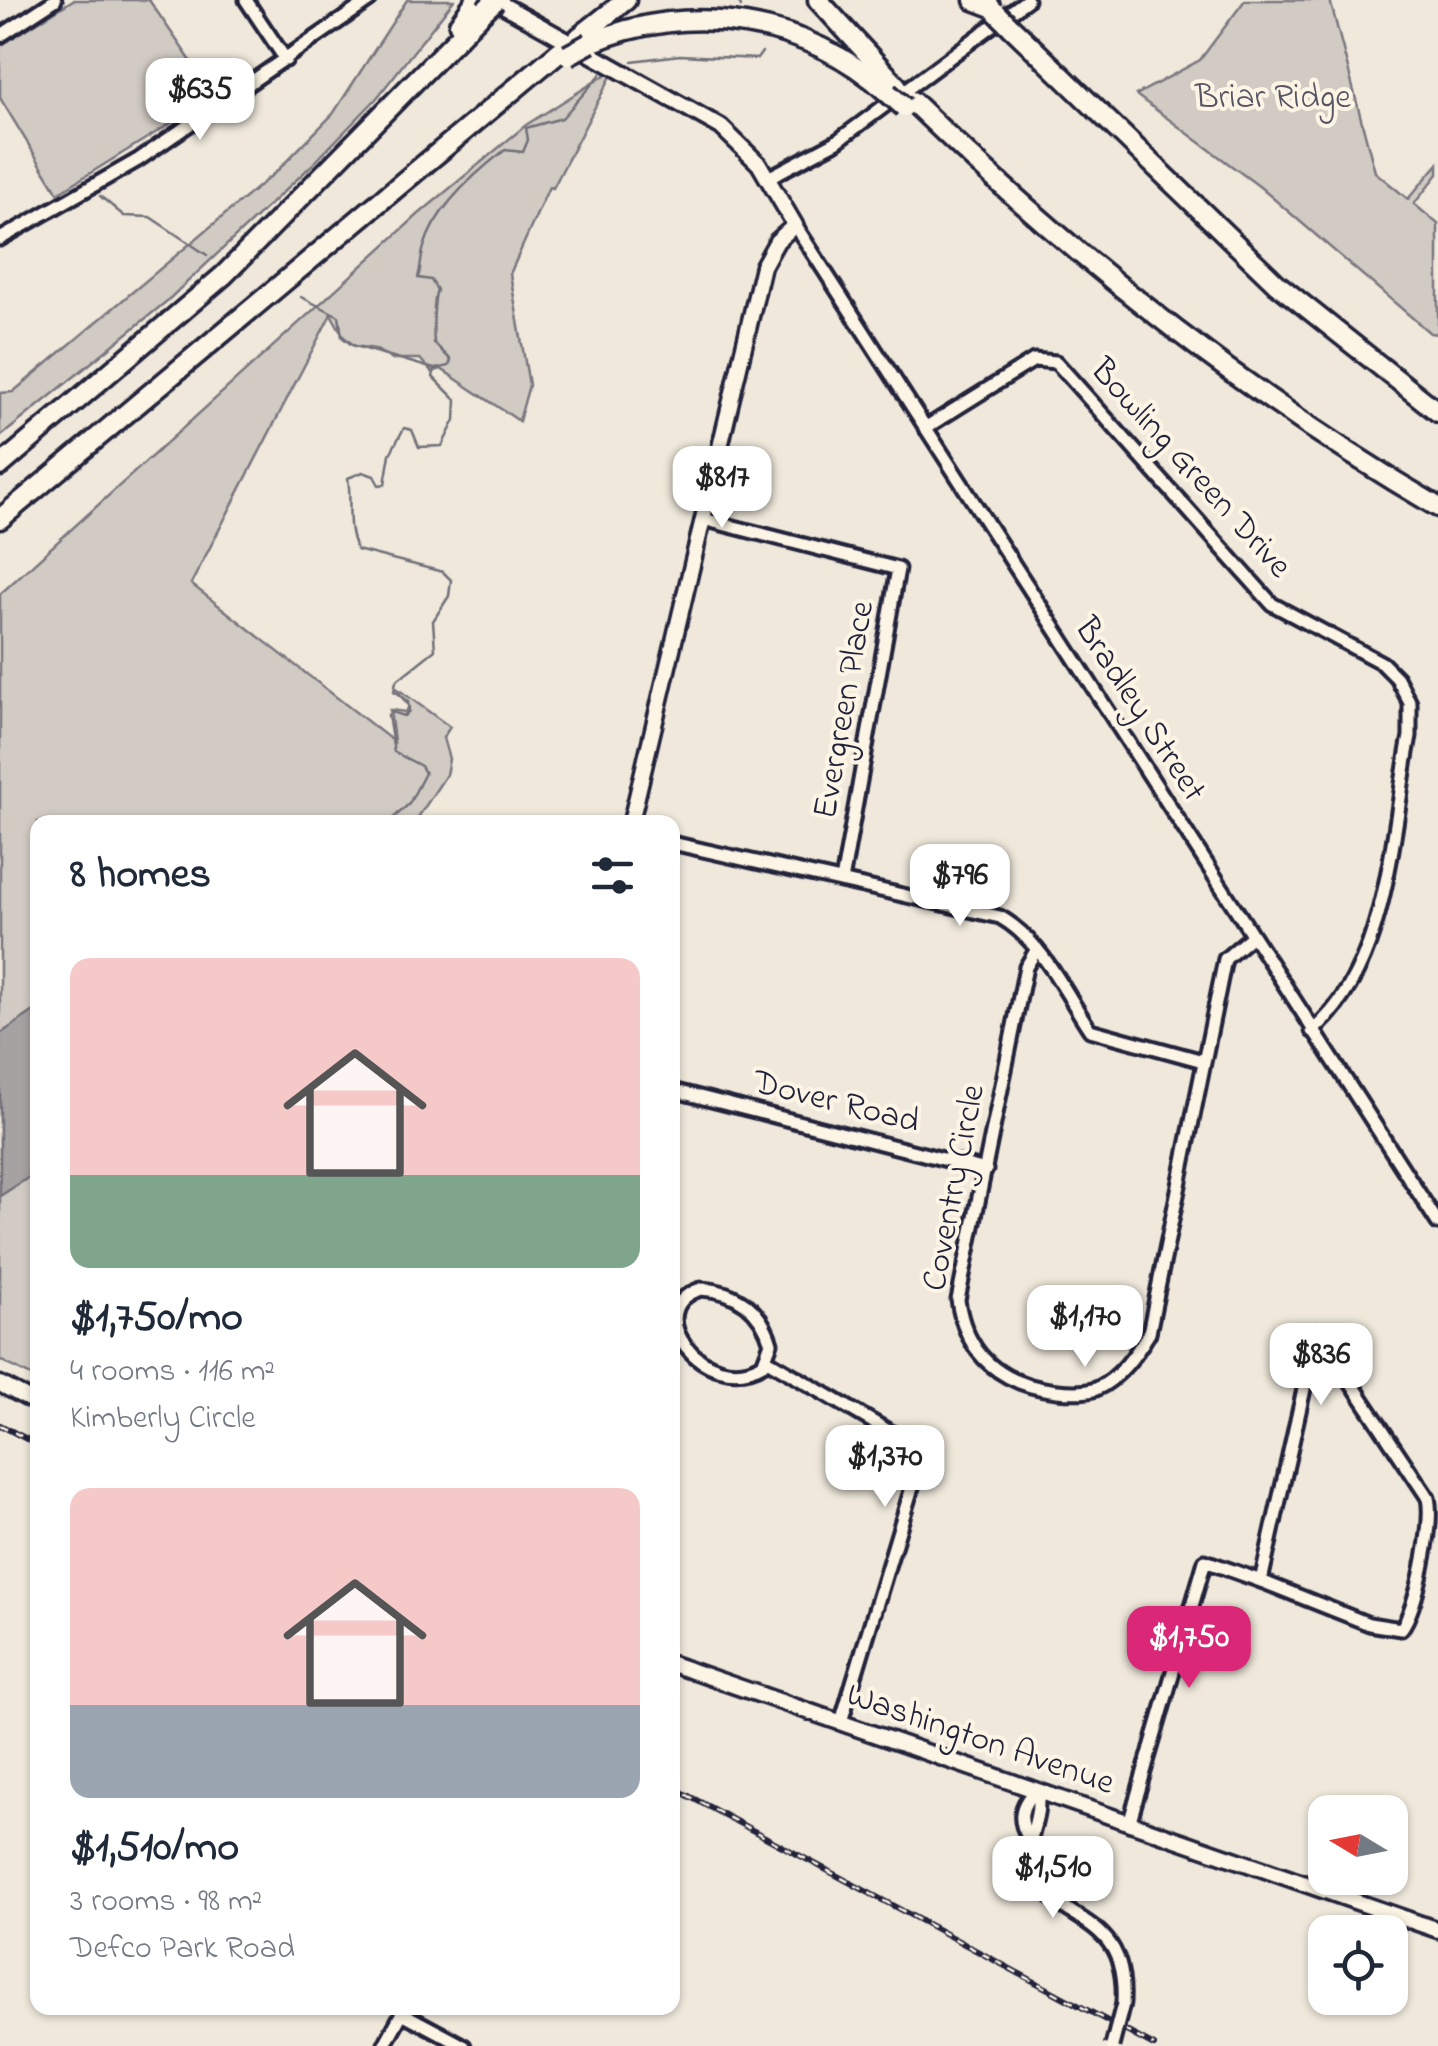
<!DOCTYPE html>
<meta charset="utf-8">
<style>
:root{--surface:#fff;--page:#f2f2f3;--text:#1f2937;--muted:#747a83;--accent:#db2777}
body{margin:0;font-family:"Indie Flower",sans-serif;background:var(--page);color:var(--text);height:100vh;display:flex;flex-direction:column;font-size:38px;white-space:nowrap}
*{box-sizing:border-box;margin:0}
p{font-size:32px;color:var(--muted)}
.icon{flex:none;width:55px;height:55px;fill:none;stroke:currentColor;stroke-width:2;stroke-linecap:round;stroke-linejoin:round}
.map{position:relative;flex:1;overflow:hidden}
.side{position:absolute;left:30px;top:815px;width:650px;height:1200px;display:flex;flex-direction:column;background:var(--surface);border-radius:20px;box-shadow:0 2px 8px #0004}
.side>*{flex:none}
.needle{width:65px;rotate:280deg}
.controls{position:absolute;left:1308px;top:1795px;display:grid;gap:20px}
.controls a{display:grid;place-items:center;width:100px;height:100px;border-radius:20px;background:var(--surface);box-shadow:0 2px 8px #0004;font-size:50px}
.price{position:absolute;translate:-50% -85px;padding:0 22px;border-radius:20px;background:#fff;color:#222;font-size:32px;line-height:65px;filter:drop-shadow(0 2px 5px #0008)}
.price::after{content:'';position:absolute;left:50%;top:60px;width:30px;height:22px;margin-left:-15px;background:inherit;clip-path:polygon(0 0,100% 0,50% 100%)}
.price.selected{background:var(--accent);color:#fff}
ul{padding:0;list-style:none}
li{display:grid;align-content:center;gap:20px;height:530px;padding:0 40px}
li span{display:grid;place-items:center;height:310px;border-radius:20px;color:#555}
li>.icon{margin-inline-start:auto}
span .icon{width:180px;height:180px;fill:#fffc;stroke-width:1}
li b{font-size:42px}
h2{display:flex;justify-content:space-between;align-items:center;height:120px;padding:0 40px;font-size:42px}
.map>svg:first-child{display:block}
</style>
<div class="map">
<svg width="1438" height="2046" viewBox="0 0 1438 2046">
<rect width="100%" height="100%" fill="#efe8db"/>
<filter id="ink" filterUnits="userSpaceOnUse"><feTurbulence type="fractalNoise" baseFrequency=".01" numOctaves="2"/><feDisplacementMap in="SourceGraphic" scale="20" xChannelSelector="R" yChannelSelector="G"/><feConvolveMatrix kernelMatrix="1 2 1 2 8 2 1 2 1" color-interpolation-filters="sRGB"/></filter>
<g filter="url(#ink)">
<g fill="#d1cbc3" stroke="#7a767f" stroke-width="2.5">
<path d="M 73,0 L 149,0 L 215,96 L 58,193 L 0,98 L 0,46 Z"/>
<path d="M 407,0 L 454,0 L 376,99 L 312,165 L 167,301 L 0,437 L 0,393 L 13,392 L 277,171 L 333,114 Z"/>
<path d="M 1245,0 L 1330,0 L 1375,172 L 1408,199 L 1438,164 L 1438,174 L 1414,204 L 1438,224 L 1438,334 L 1430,333 L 1260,187 L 1136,95 L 1200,60 Z"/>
<path d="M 607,74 L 611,76 L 553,188 L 549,187 L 510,274 L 529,385 L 519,421 L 441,369 L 432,372 L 420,359 L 391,359 L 375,349 L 355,346 L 344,337 L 331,314 L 191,584 L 394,742 L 390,710 L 405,712 L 409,707 L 395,687 L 450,727 L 443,738 L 449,759 L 446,775 L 415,822 L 38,822 L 37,1379 L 0,1360 L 0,594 L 419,214 L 526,125 Z"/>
</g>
<path fill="#a6a2a2" stroke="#716f79" stroke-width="2.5" d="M 37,1009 L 37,1172 L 0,1196 L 0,1034 Z"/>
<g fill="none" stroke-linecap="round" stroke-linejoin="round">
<g stroke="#716f79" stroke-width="2.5">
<path d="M 738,0 L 741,7"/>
<path d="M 632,61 L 680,55 L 757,59 L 762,52"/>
<path d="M 100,196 L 124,216 L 150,217 L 207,255"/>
<path d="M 301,297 L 339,316 L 342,337 L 352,345 L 434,369"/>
<path d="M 389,822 L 409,804 L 425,773 L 421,766 L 394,752 L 388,715 L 391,712 L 404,716 L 409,711 L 408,702 L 394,691 L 396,681 L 435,650 L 433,621 L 449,596 L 451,580 L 443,572 L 357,550 C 345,528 352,501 348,478 L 363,472 L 374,476 L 379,485 L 385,484 L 390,454 L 404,428 L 412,430 L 419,447 L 442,446 L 455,420 L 456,400 L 433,377 L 435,369 L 449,366 L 451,360 L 434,343 C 433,331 433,300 437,290 L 431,280 L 418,278 C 421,267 421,257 424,247 C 435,209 475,173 505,150 L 523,152 L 528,140 L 526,128 L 562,118 L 601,74"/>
</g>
<g stroke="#22223b" stroke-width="19">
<g id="minor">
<path d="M 246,0 L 286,60"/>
<path d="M 0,36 L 55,0"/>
<path d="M 768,178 L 836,142 L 1027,0"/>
<path d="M 795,225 L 1438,1223"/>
<path d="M 0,239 L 138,160 L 370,0"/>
<path d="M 925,428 L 1034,360 L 1056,362 L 1272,604 L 1382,663 L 1397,678 L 1410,703 L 1410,736 C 1392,828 1389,968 1312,1031"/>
<path d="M 703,519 L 898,569 L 842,881"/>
<path d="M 672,843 L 1000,917 C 1042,941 1064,991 1090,1030 L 1203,1061"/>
<path d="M 1037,949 L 1026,967 L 958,1300 C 966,1356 1002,1385 1057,1391 C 1068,1392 1085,1393 1096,1389 C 1119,1379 1136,1354 1149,1333 L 1225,959 L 1252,936"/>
<path d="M 672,1090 L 986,1170"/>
<path d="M 701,1289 C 736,1291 761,1309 771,1343 L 763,1364 C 705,1398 637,1309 701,1289 Z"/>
<path d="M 1317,1331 L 1428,1498 C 1434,1523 1417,1609 1401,1629 L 1369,1624 L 1261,1581 Z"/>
<path d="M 767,1360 L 909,1443 L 920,1461 L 841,1722"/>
<path d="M 1036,1790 C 1045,1820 1019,1844 1034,1874 C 1061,1928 1128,1912 1123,2004"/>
<path d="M 1129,1824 L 1205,1561 L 1261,1581"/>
<path d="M 1029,1838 C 1017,1820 1020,1805 1036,1790"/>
<path d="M 384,2046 L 402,2013 L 464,2046"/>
</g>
</g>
<g stroke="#22223b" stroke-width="21">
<g id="major">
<path d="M 494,0 L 721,127 L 759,164 L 795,225 L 777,241 L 763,266 L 631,822"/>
<path d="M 0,1384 L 38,1404"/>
<path d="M 672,1664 L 1438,1930"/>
</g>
</g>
<g stroke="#22223b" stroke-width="25">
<g id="highway">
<path d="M 818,0 L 897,86"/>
<path d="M 974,0 L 990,6"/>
<path d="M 459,24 L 476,0"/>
<path d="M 1011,27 L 1277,284 L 1438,412"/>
<path d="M 579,37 L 626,0"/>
<path d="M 590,43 C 689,0 808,19 888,93"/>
<path d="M 912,101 C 1072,257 1245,394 1438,507"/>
<path d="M 0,466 L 224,275 L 485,10"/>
<path d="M 0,519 L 560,51"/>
</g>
</g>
<use href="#minor" stroke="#fcf5e5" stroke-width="11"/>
<use href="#major" stroke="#fcf5e5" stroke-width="14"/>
<use href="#highway" stroke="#fcf5e5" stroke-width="18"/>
<g stroke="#22223b" stroke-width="6">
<g id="rail">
<path d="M 0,1425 L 38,1445"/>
<path d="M 672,1787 L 1154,2046"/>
</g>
</g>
<use href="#rail" stroke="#fcf5e5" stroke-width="2.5" stroke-dasharray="8" stroke-linecap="butt"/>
<g stroke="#22223b" stroke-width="19" stroke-linecap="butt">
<path id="minor-bridge" d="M 1112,2046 L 1123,2004"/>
</g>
<g stroke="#22223b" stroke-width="25" stroke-linecap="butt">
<g id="highway-bridge">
<path d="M 485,10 L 496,0"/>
<path d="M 996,12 L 1011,27"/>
<path d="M 568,55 L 590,43"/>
<path d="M 888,93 L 904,107"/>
</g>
</g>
<use href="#minor-bridge" stroke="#fcf5e5" stroke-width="11"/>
<use href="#highway-bridge" stroke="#fcf5e5" stroke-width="18"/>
</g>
</g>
<g text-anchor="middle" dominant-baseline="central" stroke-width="8" stroke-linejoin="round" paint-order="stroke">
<g font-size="35" fill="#575564" stroke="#fcf5e5">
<text x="1273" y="98">Briar Ridge</text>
</g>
<g font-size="35" fill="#22223b" stroke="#fcf5e5">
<text transform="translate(1190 469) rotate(48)">Bowling Green Drive</text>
<text transform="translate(845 710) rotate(-80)">Evergreen Place</text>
<text transform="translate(1139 710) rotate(57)">Bradley Street</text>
<text transform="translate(836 1103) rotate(14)">Dover Road</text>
<text transform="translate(955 1188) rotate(-79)">Coventry Circle</text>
<text transform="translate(980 1740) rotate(19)">Washington Avenue</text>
</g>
</g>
</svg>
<div class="controls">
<a><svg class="needle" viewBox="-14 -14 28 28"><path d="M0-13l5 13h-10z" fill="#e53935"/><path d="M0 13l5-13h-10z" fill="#747a83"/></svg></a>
<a><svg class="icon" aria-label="locate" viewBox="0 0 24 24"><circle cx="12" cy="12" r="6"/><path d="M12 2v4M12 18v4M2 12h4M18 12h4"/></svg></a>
</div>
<b class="price" style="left:200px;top:143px">$635</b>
<b class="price" style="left:722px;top:531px">$817</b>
<b class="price" style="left:960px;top:929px">$796</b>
<b class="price" style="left:1085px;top:1370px">$1,170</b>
<b class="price" style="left:1321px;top:1408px">$836</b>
<b class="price" style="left:885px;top:1510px">$1,370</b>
<b class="price selected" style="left:1189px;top:1691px">$1,750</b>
<b class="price" style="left:1053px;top:1921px">$1,510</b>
<section class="side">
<h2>8 homes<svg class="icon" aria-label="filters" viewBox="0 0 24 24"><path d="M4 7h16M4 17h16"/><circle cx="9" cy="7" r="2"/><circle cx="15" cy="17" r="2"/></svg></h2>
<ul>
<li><span style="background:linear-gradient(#f6c9c9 70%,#7fa58c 0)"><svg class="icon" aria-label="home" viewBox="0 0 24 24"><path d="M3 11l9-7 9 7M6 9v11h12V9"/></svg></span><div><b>$1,750/mo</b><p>4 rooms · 116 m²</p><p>Kimberly Circle</p></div></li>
<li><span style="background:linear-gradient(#f6c9c9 70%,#9aa5b1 0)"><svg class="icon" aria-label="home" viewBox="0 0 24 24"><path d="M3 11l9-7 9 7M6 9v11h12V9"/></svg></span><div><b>$1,510/mo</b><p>3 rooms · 98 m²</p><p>Defco Park Road</p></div></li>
</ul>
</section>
</div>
